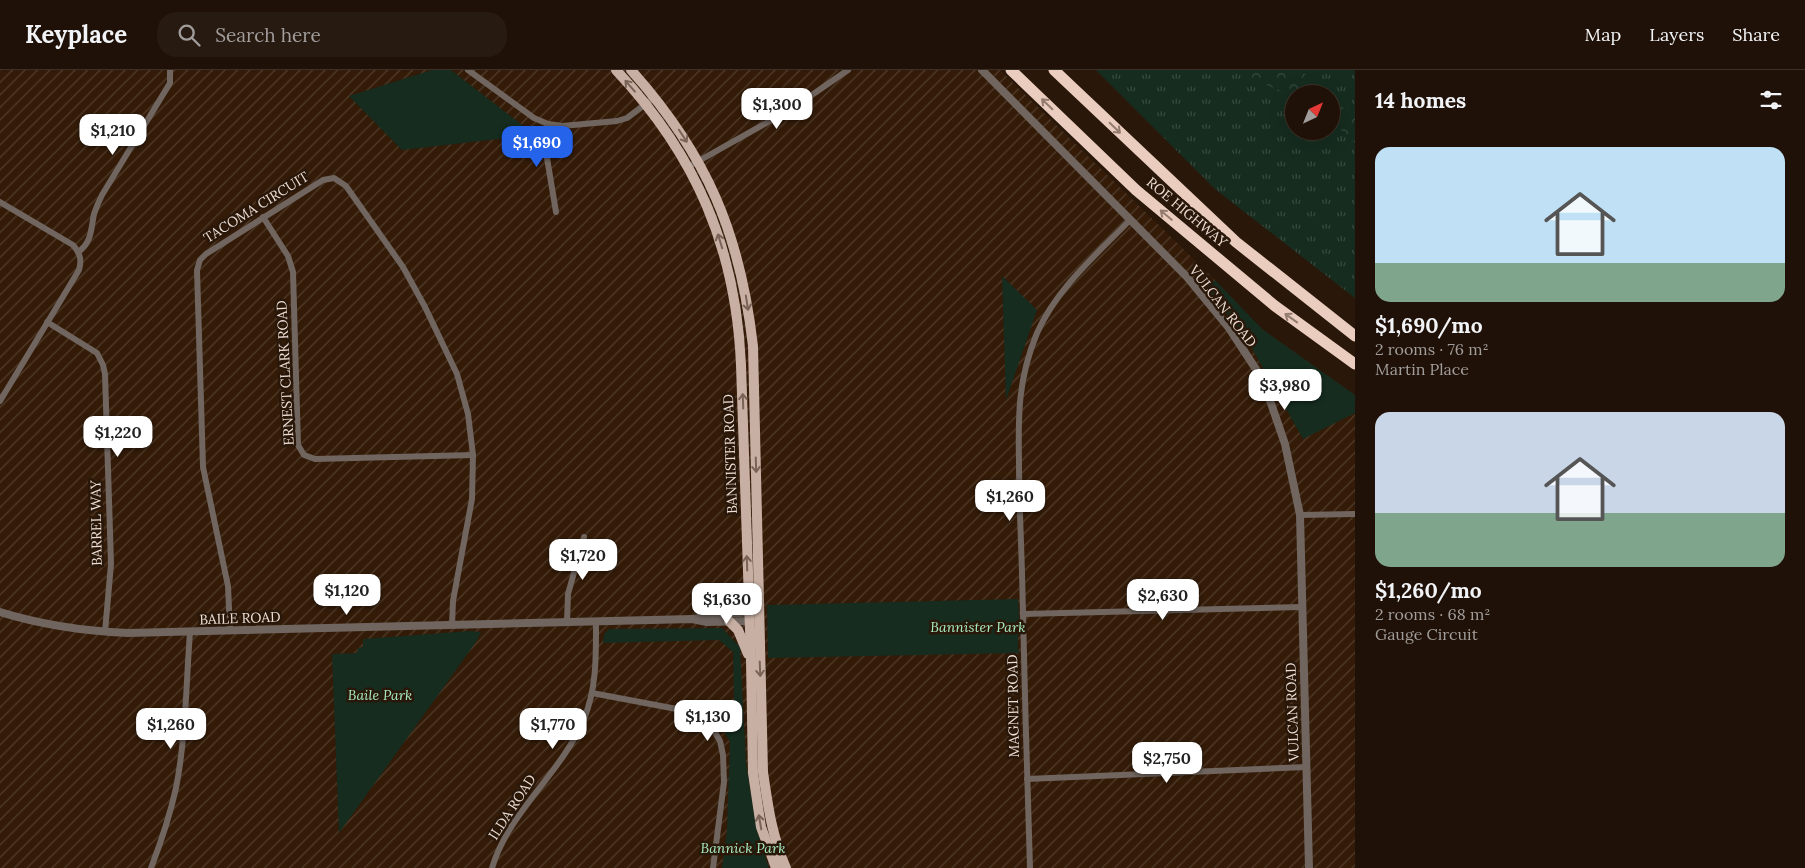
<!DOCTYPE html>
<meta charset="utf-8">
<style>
:root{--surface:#1f1107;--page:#271a11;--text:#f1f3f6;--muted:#a19d9b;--line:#3c3128;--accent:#2563eb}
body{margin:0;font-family:Lora,serif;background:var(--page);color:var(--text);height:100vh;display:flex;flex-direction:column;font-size:19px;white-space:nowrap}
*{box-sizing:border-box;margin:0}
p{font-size:16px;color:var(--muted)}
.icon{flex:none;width:28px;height:28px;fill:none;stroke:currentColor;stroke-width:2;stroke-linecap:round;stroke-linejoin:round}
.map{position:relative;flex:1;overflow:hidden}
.side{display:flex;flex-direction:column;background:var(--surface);width:450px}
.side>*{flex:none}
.needle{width:32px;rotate:43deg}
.controls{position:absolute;left:1285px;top:15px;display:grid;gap:10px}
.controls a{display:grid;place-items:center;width:55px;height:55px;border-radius:50%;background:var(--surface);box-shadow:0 5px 20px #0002,0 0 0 1px var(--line);font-size:25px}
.price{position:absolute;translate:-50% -42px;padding:0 11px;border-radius:10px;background:#fff;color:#222;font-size:16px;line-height:32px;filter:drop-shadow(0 1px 2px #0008)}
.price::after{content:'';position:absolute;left:50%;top:30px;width:15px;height:11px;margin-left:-8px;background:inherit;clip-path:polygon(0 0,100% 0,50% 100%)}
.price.on{background:var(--accent);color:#fff}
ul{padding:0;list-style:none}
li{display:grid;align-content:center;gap:10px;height:265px;padding:0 20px}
li span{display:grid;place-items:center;height:155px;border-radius:15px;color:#555}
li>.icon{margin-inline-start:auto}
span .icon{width:90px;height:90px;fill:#fffc;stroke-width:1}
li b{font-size:21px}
h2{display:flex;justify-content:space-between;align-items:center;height:60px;padding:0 20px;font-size:21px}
header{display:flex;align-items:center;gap:30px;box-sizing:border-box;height:70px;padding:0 25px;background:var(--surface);border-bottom:1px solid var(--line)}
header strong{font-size:24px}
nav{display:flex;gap:28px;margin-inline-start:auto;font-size:18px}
.search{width:350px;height:45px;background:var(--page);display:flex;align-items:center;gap:12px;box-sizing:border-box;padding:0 18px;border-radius:20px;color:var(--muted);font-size:19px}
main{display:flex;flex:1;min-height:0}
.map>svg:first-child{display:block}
</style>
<header>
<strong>Keyplace</strong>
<div class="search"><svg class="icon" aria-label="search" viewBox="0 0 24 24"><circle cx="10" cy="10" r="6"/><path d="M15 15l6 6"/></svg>Search here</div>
<nav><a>Map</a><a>Layers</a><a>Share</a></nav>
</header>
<main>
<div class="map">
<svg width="1355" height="798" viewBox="0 0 1355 798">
<defs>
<pattern id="industrial-furrows" width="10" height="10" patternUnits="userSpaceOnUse" patternTransform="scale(1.25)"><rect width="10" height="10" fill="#331b08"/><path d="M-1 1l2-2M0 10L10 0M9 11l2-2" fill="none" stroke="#513c2b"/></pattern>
<pattern id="grass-tufts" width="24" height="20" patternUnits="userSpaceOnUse" patternTransform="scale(1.25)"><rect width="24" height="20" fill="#162c1f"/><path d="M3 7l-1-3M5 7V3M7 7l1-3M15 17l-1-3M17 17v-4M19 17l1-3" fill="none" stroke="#384a3f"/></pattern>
<pattern id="forest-crowns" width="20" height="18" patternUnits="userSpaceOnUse" patternTransform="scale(1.25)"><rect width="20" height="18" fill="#162c1f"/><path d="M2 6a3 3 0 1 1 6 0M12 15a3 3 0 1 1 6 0" fill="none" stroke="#384a3f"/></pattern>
</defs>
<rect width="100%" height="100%" fill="#291709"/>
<path fill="url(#industrial-furrows)" d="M 0,0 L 1000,0 L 1215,210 L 1262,259 L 1355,325 L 1355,798 L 0,798 Z"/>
<path fill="url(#grass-tufts)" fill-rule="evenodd" d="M 1096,0 L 1355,0 L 1355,228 L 1215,119 ZM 1294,24 L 1331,24 L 1331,61 L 1294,61 Z"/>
<g fill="url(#forest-crowns)">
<path d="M 1236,0 L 1300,0 L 1325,20 L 1321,24 L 1294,24 L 1294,26 L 1259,12 Z"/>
<path d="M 1331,27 L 1355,48 L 1355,73 L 1331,51 Z"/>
</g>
<g fill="#162c1f">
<path d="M 432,0 L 451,0 L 535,65 L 402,80 L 349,26 Z"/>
<path d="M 1002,206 L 1037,240 L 1006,330 Z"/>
<path d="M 1215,210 L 1262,259 L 1355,325 L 1355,343 L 1303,369 L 1251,277 L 1233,251 L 1205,219 Z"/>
<path d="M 1018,529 L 1020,564 L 1018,566 L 1018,579 L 1020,583 L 768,588 L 767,535 Z"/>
<path d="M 722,558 L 740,577 L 746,693 L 757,761 L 769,798 L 722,798 L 727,760 L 730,672 L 719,652 L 707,639 L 734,630 L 733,582 L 719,570 L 603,573 L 604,564 L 609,559 Z"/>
<path d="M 470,561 L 481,562 L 476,572 L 339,763 L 332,584 L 357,583 L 358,578 L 363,577 L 363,569 Z"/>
</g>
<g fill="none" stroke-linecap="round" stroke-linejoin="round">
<g stroke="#70655f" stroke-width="6">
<path d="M 468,0 L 534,48 L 548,54 L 562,56 L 617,51 L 627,48 L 655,27"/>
<path d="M 548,54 L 544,68 L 545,76 L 556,142"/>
<path d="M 688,97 L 793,38 L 848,0"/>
<path d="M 0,132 L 73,175 C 80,183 82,190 79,200 L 0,331"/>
<path d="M 263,147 L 288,186 L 293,202 L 298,375 L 304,385 L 315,389 L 473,385"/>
<path d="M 78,182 C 92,173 91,158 94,144 C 96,138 99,131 102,125 L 170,13 L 170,0"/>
<path d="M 47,252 L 97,283 L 103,295 L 105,304 L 111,494 L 105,562"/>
<path d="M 1300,445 L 1355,444"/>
<path d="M 1023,544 L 1302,537"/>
<path d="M 567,552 L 568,524 L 584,467"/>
<path d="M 230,561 L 228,516 L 203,397 L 197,200 L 200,190 L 206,184 L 323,110 L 334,108 L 346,116 L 403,197 L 425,237 L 457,304 L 468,344 L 473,385 L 472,429 L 453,531 L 452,555"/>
<path d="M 592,623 L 682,640 L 700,647 L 713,659 L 720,671 L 723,685 L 724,712 L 713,798"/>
<path d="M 1027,709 L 1306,697"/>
<path d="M 151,798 C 161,772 170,745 176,718 C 186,667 186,614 190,562"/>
<path d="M 492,798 C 509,741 561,704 584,649 C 597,617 596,585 596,551"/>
<path d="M 1030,798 C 1027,700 1024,601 1022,503 C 1021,466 1019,430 1019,393 C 1018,345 1018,309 1037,263 C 1057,218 1096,185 1130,150"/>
</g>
<g stroke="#70655f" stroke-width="8">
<path d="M 982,0 L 1187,207 L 1229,258 L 1263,310 L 1285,374 L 1300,445 L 1309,798"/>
<path d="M 0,542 C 42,555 84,561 128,563 L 692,549 L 707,552 L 753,551"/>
<path d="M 694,549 L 708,545 L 754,542"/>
</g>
<g stroke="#c7afa3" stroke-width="10">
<path d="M 616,0 C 696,85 736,178 741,295 L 751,590 L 753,703 L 761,757 L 776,798"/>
<path d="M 631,0 C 707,85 740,163 753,276 L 763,702 C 768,736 772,767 786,798"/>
<path d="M 729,551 L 738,560 L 748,584"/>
</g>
<g stroke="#eacdbe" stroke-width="11">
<path d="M 1011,0 L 1136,120 L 1275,236 L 1355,294"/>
<path d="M 1054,0 L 1236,172 L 1355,266"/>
</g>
</g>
<defs><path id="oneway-shaft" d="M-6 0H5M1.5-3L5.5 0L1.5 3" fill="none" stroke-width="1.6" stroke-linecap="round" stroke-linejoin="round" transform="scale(1.25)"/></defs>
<g stroke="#786356">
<use href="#oneway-shaft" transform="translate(630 16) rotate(-131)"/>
<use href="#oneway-shaft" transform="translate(683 66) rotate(57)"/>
<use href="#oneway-shaft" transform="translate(720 171) rotate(-107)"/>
<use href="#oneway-shaft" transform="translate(747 233) rotate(81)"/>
<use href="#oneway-shaft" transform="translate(743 331) rotate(-92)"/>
<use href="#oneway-shaft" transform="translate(756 395) rotate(88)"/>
<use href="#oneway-shaft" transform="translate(747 493) rotate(-92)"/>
<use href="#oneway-shaft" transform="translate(760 599) rotate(88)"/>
<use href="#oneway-shaft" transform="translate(760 752) rotate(-100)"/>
</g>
<g stroke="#937b6d">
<use href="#oneway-shaft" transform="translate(1047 34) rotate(-136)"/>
<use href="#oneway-shaft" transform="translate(1115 58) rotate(44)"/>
<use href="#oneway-shaft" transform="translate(1166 145) rotate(-140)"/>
<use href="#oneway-shaft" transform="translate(1291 248) rotate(-144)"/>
</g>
<g text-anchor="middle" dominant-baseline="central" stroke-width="5" stroke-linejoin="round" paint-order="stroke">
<g font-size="14" fill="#eddfd6" stroke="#291709">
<text transform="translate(256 137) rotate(-32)">TACOMA CIRCUIT</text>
<text transform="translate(1187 142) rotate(40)">ROE HIGHWAY</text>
<text transform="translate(1223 236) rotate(52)">VULCAN ROAD</text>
<text transform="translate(285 303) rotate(-93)">ERNEST CLARK ROAD</text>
<text transform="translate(730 384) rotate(-92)">BANNISTER ROAD</text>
<text transform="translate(96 453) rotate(-91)">BARREL WAY</text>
<text transform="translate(240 548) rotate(-2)">BAILE ROAD</text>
<text transform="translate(1013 636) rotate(-91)">MAGNET ROAD</text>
<text transform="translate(1292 642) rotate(-92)">VULCAN ROAD</text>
<text transform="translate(512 737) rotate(-57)">ILDA ROAD</text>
</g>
<g font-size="14" font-style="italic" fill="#a6eabf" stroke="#291709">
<text x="978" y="557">Bannister Park</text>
<text x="380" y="625">Baile Park</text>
<text x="743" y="778">Bannick Park</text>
</g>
</g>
</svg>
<div class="controls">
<a><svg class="needle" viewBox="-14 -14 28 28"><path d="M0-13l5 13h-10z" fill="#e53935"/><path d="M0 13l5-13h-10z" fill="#a19d9b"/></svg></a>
</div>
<b class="price" style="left:777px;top:60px">$1,300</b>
<b class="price" style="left:113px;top:86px">$1,210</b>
<b class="price on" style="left:537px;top:98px">$1,690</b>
<b class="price" style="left:1285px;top:341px">$3,980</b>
<b class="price" style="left:118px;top:388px">$1,220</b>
<b class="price" style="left:1010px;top:452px">$1,260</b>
<b class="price" style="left:583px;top:511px">$1,720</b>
<b class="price" style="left:347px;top:546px">$1,120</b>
<b class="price" style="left:1163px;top:551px">$2,630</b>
<b class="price" style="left:727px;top:555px">$1,630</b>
<b class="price" style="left:708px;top:672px">$1,130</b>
<b class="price" style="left:171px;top:680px">$1,260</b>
<b class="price" style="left:553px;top:680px">$1,770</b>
<b class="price" style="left:1167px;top:714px">$2,750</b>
</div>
<section class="side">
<h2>14 homes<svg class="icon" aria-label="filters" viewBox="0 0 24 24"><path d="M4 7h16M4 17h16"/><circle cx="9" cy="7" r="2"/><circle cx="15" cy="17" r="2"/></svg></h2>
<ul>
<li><span style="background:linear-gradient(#bfe0f5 75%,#7fa58c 0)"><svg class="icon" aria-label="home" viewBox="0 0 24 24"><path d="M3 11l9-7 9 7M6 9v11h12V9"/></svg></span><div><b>$1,690/mo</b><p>2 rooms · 76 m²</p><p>Martin Place</p></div></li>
<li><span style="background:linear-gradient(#c9d6e8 65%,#7fa58c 0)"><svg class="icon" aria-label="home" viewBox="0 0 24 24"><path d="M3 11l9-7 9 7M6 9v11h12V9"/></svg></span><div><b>$1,260/mo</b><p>2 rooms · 68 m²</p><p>Gauge Circuit</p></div></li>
</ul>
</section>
</main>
